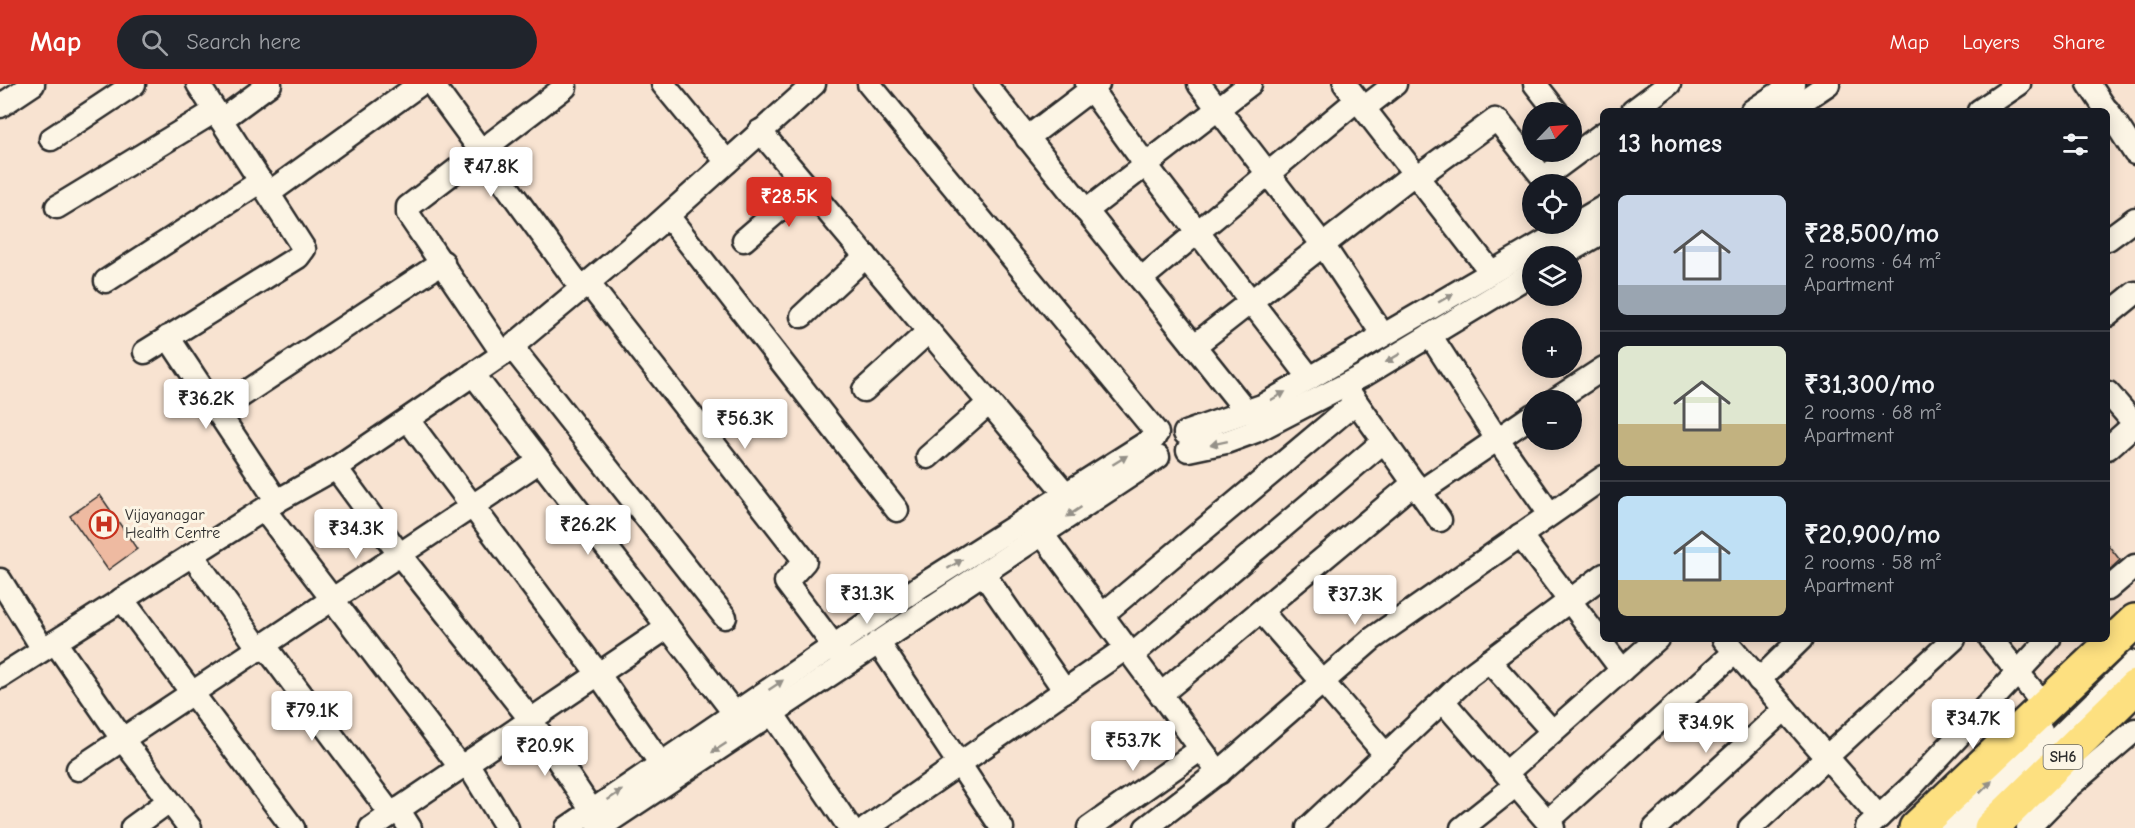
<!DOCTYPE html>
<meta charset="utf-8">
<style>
:root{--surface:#171b24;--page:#20242c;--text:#f1f3f6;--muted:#9ea1a6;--line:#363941;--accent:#d93025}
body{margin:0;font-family:"Comic Neue",sans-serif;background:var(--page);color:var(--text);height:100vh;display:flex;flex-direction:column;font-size:22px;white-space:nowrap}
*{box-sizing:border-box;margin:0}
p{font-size:20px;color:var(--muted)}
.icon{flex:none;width:33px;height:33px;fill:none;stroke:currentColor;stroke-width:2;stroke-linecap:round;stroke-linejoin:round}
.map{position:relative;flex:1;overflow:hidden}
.sheet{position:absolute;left:1600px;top:24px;width:510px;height:534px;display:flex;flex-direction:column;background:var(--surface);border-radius:9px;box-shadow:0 3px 15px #0003}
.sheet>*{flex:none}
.needle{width:39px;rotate:65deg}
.fabs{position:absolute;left:1522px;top:18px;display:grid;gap:12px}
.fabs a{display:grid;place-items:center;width:60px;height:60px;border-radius:50%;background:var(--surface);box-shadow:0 3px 15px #0003;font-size:30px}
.price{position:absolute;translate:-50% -51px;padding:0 14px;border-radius:6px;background:#fff;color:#222;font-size:20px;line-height:39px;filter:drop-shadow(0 2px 3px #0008)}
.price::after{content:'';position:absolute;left:50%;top:36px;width:18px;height:14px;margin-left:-9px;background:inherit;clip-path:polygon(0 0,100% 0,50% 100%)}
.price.active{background:var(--accent);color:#fff}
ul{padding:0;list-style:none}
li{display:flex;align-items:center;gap:18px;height:150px;padding:0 18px}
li+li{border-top:2px solid var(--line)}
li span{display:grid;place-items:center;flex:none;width:168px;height:120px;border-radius:9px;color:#555}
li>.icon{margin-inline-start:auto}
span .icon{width:72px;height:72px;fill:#fffc;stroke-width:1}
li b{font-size:26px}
h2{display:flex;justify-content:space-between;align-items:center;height:72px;padding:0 18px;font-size:26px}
header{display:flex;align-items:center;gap:36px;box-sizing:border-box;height:84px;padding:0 30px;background:var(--accent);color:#fff}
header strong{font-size:28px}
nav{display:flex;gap:33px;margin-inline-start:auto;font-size:21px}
.search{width:420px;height:54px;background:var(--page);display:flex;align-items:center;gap:15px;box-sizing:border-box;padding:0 21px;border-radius:33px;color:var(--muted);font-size:22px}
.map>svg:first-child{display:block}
</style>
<header>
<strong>Map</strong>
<div class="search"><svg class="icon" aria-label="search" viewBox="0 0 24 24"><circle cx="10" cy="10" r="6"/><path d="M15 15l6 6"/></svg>Search here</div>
<nav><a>Map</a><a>Layers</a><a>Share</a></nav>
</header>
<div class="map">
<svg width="2135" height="744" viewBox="0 0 2135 744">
<rect width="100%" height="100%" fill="#f8e3d1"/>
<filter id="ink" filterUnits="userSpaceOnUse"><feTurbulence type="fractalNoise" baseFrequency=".0167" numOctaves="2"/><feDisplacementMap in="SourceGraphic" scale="12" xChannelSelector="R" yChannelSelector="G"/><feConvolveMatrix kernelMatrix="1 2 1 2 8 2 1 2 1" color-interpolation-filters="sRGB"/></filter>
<g filter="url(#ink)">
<g fill="#eebaa1" stroke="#2b2b2b" stroke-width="1.5">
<path d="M 100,411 L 137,465 L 108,486 L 70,432 Z"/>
<path d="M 2108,461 L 2120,476 L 2108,487 Z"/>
</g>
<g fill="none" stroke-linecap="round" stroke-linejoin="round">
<g stroke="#2b2b2b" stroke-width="27">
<g id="minor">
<path d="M 432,0 L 582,205"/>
<path d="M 663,0 L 727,78"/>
<path d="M 869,0 L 1157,349"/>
<path d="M 985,0 L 1247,328"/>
<path d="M 1087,0 L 1146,81 L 1310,294"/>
<path d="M 1199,0 L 1323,161 L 1383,251"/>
<path d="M 1345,0 L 1491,188"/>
<path d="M 1535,0 L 1557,28"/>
<path d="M 2089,0 L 2107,27"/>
<path d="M 0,22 L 33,0"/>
<path d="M 1364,24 L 1395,0"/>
<path d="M 1633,27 L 1669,0"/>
<path d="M 1752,27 L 1793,0"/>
<path d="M 1788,27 L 1828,0"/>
<path d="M 1979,27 L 2019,0"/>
<path d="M 2108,27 L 2135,69"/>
<path d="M 221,36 L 270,0"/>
<path d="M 760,47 L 1066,410"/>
<path d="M 1027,54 L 1098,0"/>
<path d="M 51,55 L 134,0"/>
<path d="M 1554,86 L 1604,49"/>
<path d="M 1417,93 L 1495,36 L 1499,38 L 1548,100"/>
<path d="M 269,109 L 420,0"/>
<path d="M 57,123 L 215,27"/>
<path d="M 1086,127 L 1250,0"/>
<path d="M 668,132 L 897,426"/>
<path d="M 2108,155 L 2135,135"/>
<path d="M 744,156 L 807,102"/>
<path d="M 1561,172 L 1604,147"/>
<path d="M 1141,195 L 1357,16"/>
<path d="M 106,197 L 261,97"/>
<path d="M 589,200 L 805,477 L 786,498 L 843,574"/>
<path d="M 2108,231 L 2135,209"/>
<path d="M 802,232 L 866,172"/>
<path d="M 1430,251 L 1497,355 L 1550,430"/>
<path d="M 168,253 L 277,417"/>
<path d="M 1194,262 L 1415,89"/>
<path d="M 512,263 L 725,533"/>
<path d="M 145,268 L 298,173 L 304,165 L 198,0"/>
<path d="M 503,270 L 408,130 L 408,123 L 565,3"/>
<path d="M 473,290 L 735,630"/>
<path d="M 1347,305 L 1440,436"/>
<path d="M 864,306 L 929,247"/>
<path d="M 2108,309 L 2135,340"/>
<path d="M 1555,316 L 1604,284"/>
<path d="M 218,327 L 443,178"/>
<path d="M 408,336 L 599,591 L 661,680"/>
<path d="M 1185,349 L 1262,322 L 1604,123"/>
<path d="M 2108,364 L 2135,340"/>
<path d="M 1188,366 L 1226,358 L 1256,347 L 1366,290 L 1533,189"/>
<path d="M 928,373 L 989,319"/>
<path d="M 336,384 L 400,471 L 531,636 L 592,727"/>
<path d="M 1420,408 L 1533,331"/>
<path d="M 265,427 L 461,684"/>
<path d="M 1042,450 L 1219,689"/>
<path d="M 1520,451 L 1622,586"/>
<path d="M 192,471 L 260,566"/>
<path d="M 983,489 L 1065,607"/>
<path d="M 0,496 L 43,565"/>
<path d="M 2108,505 L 2135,482"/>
<path d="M 122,515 L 293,744"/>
<path d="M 1261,527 L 1386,671"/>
<path d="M 1102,531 L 1356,318"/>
<path d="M 1724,555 L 1879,733"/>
<path d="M 1991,555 L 2044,621"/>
<path d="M 55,558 L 123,656 L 190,744"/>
<path d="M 878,558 L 1002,744"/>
<path d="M 265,562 L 391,730"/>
<path d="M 1132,571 L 1384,357"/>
<path d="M 1489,577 L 1552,647"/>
<path d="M 0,593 L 277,417 L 336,384 L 503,270 L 655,143 L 814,0"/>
<path d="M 1759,596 L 1801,555"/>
<path d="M 1161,610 L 1414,399"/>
<path d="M 1443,617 L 1553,744"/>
<path d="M 772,629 L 850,744"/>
<path d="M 467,679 L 507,744"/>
<path d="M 78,685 L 540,377"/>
<path d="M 1506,689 L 1657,555"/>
<path d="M 398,725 L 410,744"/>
<path d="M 1548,737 L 1735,568"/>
<path d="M 132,744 L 169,717"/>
<path d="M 371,744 L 668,543"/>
<path d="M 567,744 L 921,502 L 1154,354"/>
<path d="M 599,744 L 1158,373"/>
<path d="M 867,744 L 1126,564"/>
<path d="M 1089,744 L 1201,665"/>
<path d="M 1146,744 L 1224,684 L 1372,555 L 1604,393"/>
<path d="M 1308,744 L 1469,592 L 1604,491"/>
<path d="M 1462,744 L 1516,701"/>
<path d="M 1655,744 L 1785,625"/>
<path d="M 1750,744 L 1954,555"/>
<path d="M 1867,744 L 1911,703 L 2049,555"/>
<path d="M 1945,744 L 2041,647"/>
<path d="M 1966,744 L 2135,578"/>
<path d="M 2028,744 L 2066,705 L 2135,646"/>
</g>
</g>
<g stroke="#2b2b2b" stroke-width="38">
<g id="highway">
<path d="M 1916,744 L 2135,537"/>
<path d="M 1991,744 L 2135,603"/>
</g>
</g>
<use href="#minor" stroke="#fcf5e5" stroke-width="22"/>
<use href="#highway" stroke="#fde080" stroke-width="33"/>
</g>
<defs><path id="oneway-solid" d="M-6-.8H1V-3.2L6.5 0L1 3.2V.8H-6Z" transform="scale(1.5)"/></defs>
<g fill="#949088">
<use href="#oneway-solid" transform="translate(1446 214) rotate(-30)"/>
<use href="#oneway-solid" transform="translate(1393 274) rotate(149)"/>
<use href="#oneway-solid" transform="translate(1278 312) rotate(-30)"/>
<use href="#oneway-solid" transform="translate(1219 359) rotate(168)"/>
<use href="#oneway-solid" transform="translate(1120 376) rotate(-32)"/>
<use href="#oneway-solid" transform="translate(1074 428) rotate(146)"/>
<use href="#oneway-solid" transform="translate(955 480) rotate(-32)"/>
<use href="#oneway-solid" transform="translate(776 601) rotate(-34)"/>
<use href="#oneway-solid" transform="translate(719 664) rotate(147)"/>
<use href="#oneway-solid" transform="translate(1986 703) rotate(-45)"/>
<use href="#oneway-solid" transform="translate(615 711) rotate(-34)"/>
</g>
</g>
<defs>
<g id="hospital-ring" transform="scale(1.5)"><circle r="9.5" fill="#fcf5e5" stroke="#c8321e" stroke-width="1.5"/><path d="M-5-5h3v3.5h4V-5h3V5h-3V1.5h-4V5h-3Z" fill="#c8321e"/></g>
</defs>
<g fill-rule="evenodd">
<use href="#hospital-ring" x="104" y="440"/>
</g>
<g text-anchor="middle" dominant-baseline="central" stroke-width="6" stroke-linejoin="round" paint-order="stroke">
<rect fill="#fcf5e5" stroke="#6a6863" stroke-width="1.5" x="2043.5" y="661" width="39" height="24" rx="4.5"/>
<g font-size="15" font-weight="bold" fill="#2b2b2b">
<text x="2063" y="673">SH6</text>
</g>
<g font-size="16" fill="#2b2b2b" stroke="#fcf5e5" text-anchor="start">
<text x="125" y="431">Vijayanagar<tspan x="125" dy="18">Health Centre</tspan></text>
</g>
</g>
</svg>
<div class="fabs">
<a><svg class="needle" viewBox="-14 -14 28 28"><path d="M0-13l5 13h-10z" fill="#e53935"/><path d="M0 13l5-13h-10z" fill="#9ea1a6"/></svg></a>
<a><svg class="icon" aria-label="locate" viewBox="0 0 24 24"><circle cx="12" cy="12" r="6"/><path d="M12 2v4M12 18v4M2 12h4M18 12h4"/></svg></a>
<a><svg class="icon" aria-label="layers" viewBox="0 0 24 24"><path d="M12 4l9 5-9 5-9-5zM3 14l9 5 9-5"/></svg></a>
<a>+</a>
<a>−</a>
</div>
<b class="price" style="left:491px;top:114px">₹47.8K</b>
<b class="price active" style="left:789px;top:144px">₹28.5K</b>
<b class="price" style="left:206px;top:346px">₹36.2K</b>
<b class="price" style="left:745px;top:366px">₹56.3K</b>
<b class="price" style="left:588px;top:472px">₹26.2K</b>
<b class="price" style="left:356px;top:476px">₹34.3K</b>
<b class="price" style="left:867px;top:541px">₹31.3K</b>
<b class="price" style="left:1355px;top:542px">₹37.3K</b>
<b class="price" style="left:312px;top:658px">₹79.1K</b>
<b class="price" style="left:1973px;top:666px">₹34.7K</b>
<b class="price" style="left:1706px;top:670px">₹34.9K</b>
<b class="price" style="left:1133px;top:688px">₹53.7K</b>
<b class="price" style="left:545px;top:693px">₹20.9K</b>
<section class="sheet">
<h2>13 homes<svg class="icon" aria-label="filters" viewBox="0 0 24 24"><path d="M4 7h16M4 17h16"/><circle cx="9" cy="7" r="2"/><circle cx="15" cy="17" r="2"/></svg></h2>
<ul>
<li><span style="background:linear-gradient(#c9d6e8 75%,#9aa5b1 0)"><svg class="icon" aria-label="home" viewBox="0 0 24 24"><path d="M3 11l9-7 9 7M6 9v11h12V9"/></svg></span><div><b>₹28,500/mo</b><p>2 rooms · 64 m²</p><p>Apartment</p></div></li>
<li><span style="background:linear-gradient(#dfe7d0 65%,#c2b280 0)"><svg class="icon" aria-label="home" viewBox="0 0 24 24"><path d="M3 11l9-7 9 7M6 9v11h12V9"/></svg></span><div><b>₹31,300/mo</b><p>2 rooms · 68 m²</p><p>Apartment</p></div></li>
<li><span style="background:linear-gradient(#bfe0f5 70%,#c2b280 0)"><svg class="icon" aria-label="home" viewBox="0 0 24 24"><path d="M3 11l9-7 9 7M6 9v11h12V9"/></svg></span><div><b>₹20,900/mo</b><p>2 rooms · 58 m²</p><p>Apartment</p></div></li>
</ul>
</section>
</div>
